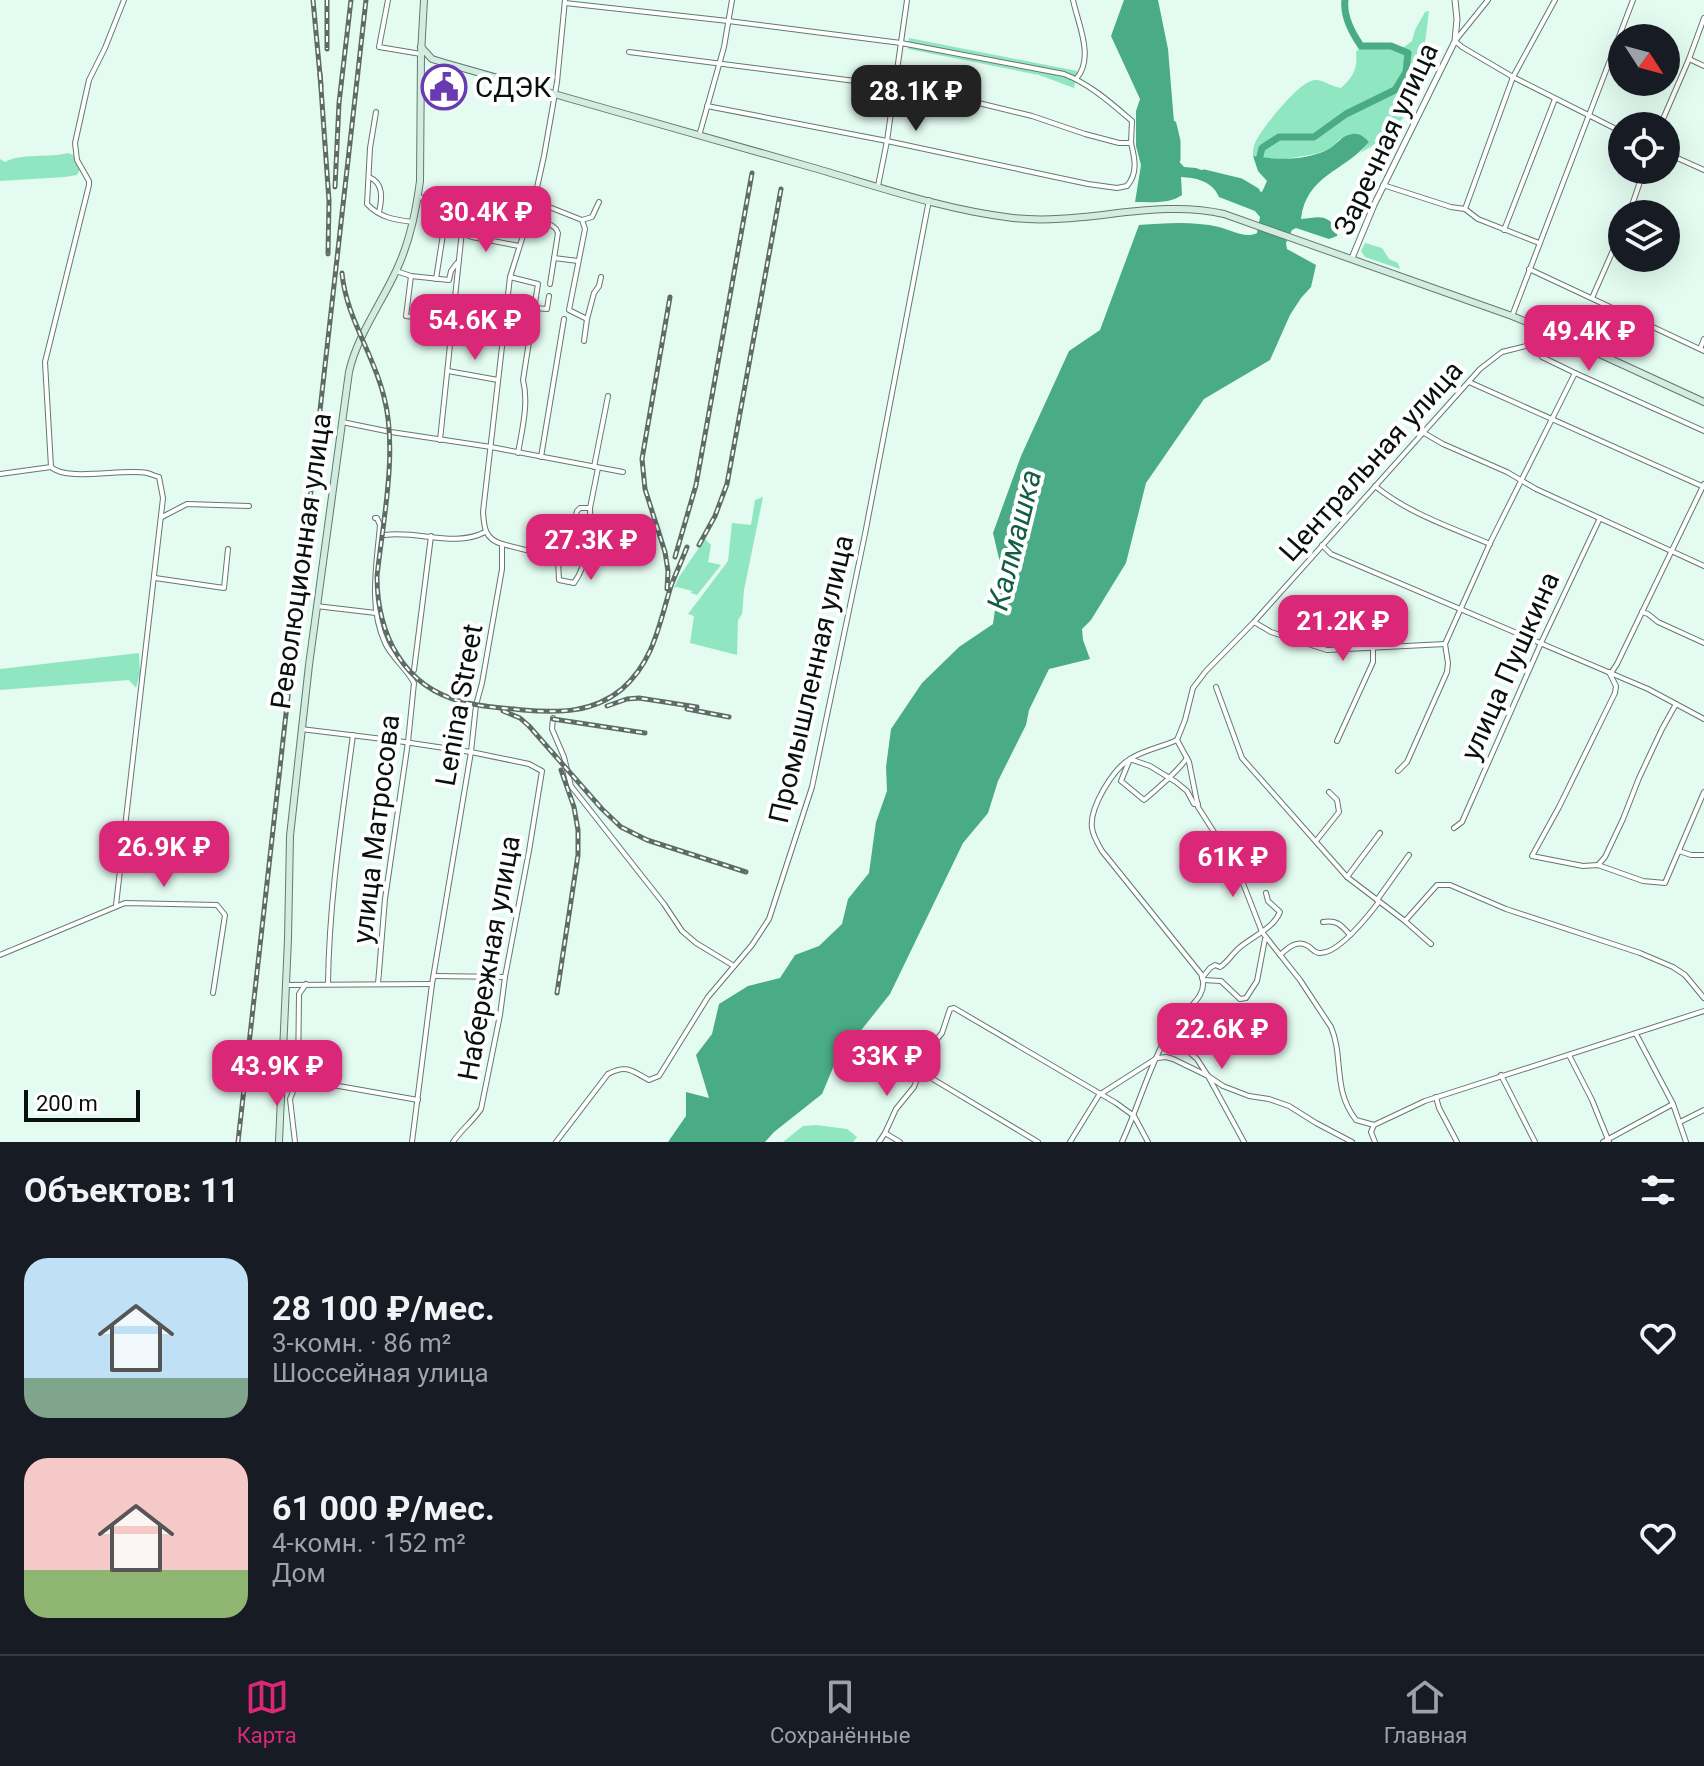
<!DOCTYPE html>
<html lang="ru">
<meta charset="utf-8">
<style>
:root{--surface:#171b24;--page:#242831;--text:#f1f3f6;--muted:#9ea1a6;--line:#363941;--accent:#db2777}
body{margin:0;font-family:Roboto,sans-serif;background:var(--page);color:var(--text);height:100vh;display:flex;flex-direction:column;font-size:30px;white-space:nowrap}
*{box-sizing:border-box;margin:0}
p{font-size:26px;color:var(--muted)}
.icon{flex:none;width:44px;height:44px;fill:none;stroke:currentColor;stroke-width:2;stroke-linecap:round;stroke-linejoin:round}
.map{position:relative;height:1142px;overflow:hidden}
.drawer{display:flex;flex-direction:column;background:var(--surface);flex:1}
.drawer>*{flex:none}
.needle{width:52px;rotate:126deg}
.tools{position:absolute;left:1608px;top:24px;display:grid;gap:16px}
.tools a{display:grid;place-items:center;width:72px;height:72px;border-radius:50%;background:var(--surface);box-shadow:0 8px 32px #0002;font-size:40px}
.scale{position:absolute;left:24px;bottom:20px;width:116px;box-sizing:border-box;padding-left:8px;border:4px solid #09110e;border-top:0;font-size:22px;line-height:28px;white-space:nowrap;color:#09110e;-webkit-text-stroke:6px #fff;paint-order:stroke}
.price{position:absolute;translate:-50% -68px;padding:0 18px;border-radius:16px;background:var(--accent);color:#fff;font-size:26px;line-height:52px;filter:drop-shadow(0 2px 4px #0008)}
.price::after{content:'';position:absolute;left:50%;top:48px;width:24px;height:18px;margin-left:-12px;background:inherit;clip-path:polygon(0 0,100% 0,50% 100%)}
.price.active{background:#222;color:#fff}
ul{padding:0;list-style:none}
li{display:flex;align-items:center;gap:24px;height:200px;padding:0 24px}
li span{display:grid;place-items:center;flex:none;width:224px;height:160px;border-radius:24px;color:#555}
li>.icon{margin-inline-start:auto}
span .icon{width:96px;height:96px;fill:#fffc;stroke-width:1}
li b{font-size:34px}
h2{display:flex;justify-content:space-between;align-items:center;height:96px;padding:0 24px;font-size:34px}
.tabs{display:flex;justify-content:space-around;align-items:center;height:112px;border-top:2px solid var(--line);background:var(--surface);font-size:22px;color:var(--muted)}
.tabs a{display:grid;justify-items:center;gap:4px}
.tabs .active{color:var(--accent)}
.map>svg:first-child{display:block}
</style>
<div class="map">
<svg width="1704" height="1142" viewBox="0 0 1704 1142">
<rect width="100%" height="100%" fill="#e3fbf0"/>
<g fill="#90e6c1">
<path d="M 1429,11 L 1418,98 L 1396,127 L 1379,142 L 1360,153 L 1369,142 L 1340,139 L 1330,149 L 1315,154 L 1281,160 L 1253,156 C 1253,150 1253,149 1255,143 C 1261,129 1297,85 1311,81 C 1321,77 1330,87 1341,88 C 1353,77 1358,69 1356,52 L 1361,46 L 1404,47 L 1412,41 L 1415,30 L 1425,12 Z"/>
<path d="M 909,38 L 1077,71 L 1074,88 L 1039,75 L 908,49 Z"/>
<path d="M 68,153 L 73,155 L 80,169 L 77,175 L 65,177 L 0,181 L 0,159 L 5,162 C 20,153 50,158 68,153 Z"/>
<path d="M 1365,243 L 1382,248 L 1389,259 L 1398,263 L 1400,269 L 1365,257 L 1361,251 Z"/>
<path d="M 763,497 L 744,590 L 742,614 L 738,620 L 737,655 L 690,643 L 694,616 L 688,614 L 728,561 L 732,523 L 751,525 L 755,500 Z"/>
<path d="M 705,539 L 711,545 L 708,562 L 721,565 L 697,595 L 691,593 L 692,591 L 677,587 L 674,588 L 679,577 Z"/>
<path d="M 139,653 L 140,673 L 136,688 L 129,680 L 0,690 L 0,669 Z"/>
<path d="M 816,1125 L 847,1129 L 857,1137 L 853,1142 L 783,1142 L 803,1126 Z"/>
</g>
<path fill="#49ac86" d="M 1124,0 L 1158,0 L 1168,49 L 1177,159 L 1184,167 L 1196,168 L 1262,192 L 1267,181 L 1258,171 L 1253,156 C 1277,160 1304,161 1327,150 C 1336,146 1341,135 1353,134 C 1360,133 1365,138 1369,142 C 1344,172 1306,175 1301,219 C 1319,217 1327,213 1338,231 L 1337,236 L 1329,239 L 1296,228 L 1292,230 L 1286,243 L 1287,249 L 1316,265 L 1311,287 L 1301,298 L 1290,315 L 1270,360 L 1204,399 L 1146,483 L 1126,563 L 1091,620 L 1082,629 L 1083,640 L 1090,659 L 1049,669 L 1029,710 L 1026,725 L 998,781 L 988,813 L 963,843 L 890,994 L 835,1063 L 822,1094 L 774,1132 L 765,1142 L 668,1142 L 686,1116 L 686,1092 L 709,1098 L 696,1055 L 712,1034 L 719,1004 L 748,986 L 780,978 L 795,955 L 819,946 L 842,924 L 848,899 L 869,873 L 876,822 L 887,791 L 886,767 L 891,729 L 922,683 L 959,647 L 993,624 L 1001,567 L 993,533 L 1021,456 L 1069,351 L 1100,330 L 1139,225 C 1166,223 1193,221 1219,227 C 1231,230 1245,239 1257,233 L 1260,217 L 1255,211 L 1219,197 C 1212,181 1197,178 1181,177 L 1182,195 C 1170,204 1151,202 1135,202 L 1141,165 L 1136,146 L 1136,111 L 1140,99 L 1111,36 Z"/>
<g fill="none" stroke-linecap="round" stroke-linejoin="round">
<g stroke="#49ac86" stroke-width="7">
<path d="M 1173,124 L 1177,141 L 1177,159"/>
<path d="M 1262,165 L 1259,160 L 1262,148 L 1279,137 L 1314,137 L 1346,114 L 1395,90 L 1406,72 L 1408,53 L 1391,46 L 1361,46 C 1352,33 1343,16 1345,0"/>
<path d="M 1204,173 L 1241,182 L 1256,191"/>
</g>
<g stroke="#63796f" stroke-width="6">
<g id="minor">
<path d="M 388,0 L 379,47 L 421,54"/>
<path d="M 1073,0 C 1078,24 1095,58 1076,79"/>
<path d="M 1488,0 L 1455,41 L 1462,47 L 1513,77 L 1622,132"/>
<path d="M 565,3 L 728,21 L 901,43 L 1064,74 C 1090,84 1111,103 1132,121 L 1131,143"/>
<path d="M 629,52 L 894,86 L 950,96 L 1032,116 L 1085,134 L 1119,143 L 1131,143 C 1135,159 1138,173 1127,186 L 1117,188 L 1088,184 L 887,141 L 707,106"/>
<path d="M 1689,59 L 1704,66"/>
<path d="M 442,79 L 445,63"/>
<path d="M 376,112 L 370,148 L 367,204 C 380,218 396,220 413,222"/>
<path d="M 1660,126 L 1689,59 L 1704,18"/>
<path d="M 699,136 L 724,47 L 732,0"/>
<path d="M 1666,153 L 1704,170"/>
<path d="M 369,177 C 384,183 382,199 379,212"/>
<path d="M 1383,185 L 1451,207 L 1465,209"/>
<path d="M 878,186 L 887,141 L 907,0"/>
<path d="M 418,197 C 441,201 542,214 555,228 C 557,229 557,232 558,233 L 550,284"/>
<path d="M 534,201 L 582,220 L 585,229 L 569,310 L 587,319 L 584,341"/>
<path d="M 1465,209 L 1513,77 L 1555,0"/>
<path d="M 1465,209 L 1478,219 L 1539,243"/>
<path d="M 1629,214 L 1644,170"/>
<path d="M 582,220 L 592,217 L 599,202"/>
<path d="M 1504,230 L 1555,99"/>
<path d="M 462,231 L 465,227 L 468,205"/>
<path d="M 461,233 L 472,237 L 519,246"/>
<path d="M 554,258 L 578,261"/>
<path d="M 1529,269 L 1704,351"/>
<path d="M 396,271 L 411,276 L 449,280 L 451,271 L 457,263"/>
<path d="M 411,276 L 406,316 L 429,319 L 432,297 L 455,300"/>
<path d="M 510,277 L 538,284 L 523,380 C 529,403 522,430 518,453"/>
<path d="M 436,279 L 444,228 L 462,231 L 440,440"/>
<path d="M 1592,298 L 1622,230"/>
<path d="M 535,308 L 547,309 L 549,296"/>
<path d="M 1512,316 L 1633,0"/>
<path d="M 587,319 L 594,293 L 599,286 L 601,277"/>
<path d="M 1700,349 L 1704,339"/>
<path d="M 448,371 L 498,380"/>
<path d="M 1575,373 L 1704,431"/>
<path d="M 1469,382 L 1704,487"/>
<path d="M 342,422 L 391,432 L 491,447 L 623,472"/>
<path d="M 1424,433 L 1443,444 L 1507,472 L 1536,489 L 1704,566"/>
<path d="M 541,457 L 564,319"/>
<path d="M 51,467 C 67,482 124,468 147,473 C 151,474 155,476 159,477 L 163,498 L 116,905"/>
<path d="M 51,467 L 45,362 L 89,185 L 89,181 L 77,160 L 75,143 L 89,80 L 105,48 L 124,0"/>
<path d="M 594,467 L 608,396"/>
<path d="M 0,474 L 51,467"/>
<path d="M 1375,486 C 1408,513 1450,527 1490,544"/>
<path d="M 162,517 L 187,504 L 249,506"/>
<path d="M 375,518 L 377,518 L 380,525 C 377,563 368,606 385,643 C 392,658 407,669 414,683 L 408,742 L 385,899 L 378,984"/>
<path d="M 385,535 C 417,530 455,548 485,532"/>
<path d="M 502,544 L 557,558 L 563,534 L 566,528 L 575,519 L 577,511 L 580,508 L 590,508 L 598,468"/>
<path d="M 1322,545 L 1331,554 L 1648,689 L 1704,719"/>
<path d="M 557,558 L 558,561 L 559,580 L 574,583 C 588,564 591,531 590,508"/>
<path d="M 155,578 L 224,588 L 228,549"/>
<path d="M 316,606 L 376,613"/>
<path d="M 1642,612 L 1648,614 L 1658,622 L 1704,643"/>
<path d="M 1254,622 L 1271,632 L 1327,650 L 1445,644"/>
<path d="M 414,670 L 431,536"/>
<path d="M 1609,672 L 1616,686 L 1615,693 L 1559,807 L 1532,856 L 1583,866 L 1598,865 L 1643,881 L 1665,883 L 1704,792"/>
<path d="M 1611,673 L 1617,664 L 1704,484"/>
<path d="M 1216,687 L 1242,758 L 1347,877 L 1405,921 L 1431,944"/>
<path d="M 553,718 L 552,729 L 564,757 L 571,786 L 664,904 L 682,931 L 696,943 L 734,966"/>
<path d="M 301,729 L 391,740 L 471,752 L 529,764 L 542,771 L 529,851 L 505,977 L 500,1015 L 481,1109 C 473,1121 461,1130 453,1142"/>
<path d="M 1177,740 L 1185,720 L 1193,688 L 1206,671 L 1254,622 L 1480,369 L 1502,352 L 1534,344 L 1542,328"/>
<path d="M 1177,740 L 1189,762 L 1198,807 L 1237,868 L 1262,932 L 1300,980 L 1331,1027 C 1344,1057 1332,1089 1356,1120 L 1374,1125"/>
<path d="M 1337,741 L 1373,662 L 1373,648"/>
<path d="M 1187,758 C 1179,770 1155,791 1144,800 L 1121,781 L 1130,759 L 1150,766 L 1176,782 L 1187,791 L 1194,804 L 1198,804"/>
<path d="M 1398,771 L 1407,762 L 1447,672 L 1448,663 L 1445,644 L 1491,541 L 1575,373 L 1542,357 L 1534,344"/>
<path d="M 1454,828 L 1462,822 L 1541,643 L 1600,518"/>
<path d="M 1316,841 L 1339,812 L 1337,800 L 1329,792"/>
<path d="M 1679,851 L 1691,855 L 1704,855"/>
<path d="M 1598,865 L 1605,857 L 1623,819 L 1639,778 L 1662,729 L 1676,704"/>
<path d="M 1347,877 L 1380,833"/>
<path d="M 1377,900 L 1409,855"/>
<path d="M 1405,921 L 1437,885 L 1450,885 L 1506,909 L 1640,953 L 1673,967 L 1685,975 L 1704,998"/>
<path d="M 1323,922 C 1338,920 1341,925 1350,935"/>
<path d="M 0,955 L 125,903 L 217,905 L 225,915 L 213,993"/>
<path d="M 1280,955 C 1288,948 1297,939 1308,946 C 1313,949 1313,952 1319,953 C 1338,955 1368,916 1378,903"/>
<path d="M 435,976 L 505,977"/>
<path d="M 1202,978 L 1210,968 L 1215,965 L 1220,967 C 1228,962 1232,954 1239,948 C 1253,936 1273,929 1280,912 L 1268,901 L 1266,893"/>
<path d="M 1203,980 L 1221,981 L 1240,999 L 1246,998 L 1257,981 L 1265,939"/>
<path d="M 328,984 C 329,901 342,818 353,735"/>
<path d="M 286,985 L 432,984"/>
<path d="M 1173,1029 L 1178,1042 L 1197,1059 L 1208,1076 L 1223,1086 L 1249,1096 L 1269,1099 L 1289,1106 L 1316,1123 L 1352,1142"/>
<path d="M 1636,1034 L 1673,1104 L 1686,1142"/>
<path d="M 1569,1055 L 1592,1100 L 1609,1142"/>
<path d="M 921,1072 L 1038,1142"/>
<path d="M 1501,1075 L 1535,1142"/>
<path d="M 299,1079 L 418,1100"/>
<path d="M 1436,1097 L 1439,1108 L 1457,1142"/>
<path d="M 1680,1122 L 1704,1110"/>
<path d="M 885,1133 L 900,1142"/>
<path d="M 295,1142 L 290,1099 L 298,1079 L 299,994 L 306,984"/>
<path d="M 412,1142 L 432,984 L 471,752 L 476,705 L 482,683 L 502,569 L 502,544 C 485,539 484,528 483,512 L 510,277 L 534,201 L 544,156 L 557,82 L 565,0"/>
<path d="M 556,1142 L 608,1074 C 627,1064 632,1071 649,1080 L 659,1076 L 708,997 L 752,945 L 769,919 L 812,787 L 865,534 L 929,200"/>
<path d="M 879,1142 L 885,1133 L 896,1109 L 914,1087 L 928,1050 L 942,1033 L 950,1009 L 954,1008 L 1116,1103 L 1134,1116 L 1148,1142"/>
<path d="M 1070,1142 L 1099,1095 L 1157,1058 L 1166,1057 L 1173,1059 L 1208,1076 L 1244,1142"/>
<path d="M 1122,1142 C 1139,1105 1151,1060 1173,1026 C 1184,1010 1211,996 1201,974 L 1102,851 C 1098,844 1093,836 1092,828 C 1089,808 1113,769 1130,759 C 1144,750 1162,747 1177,740"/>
<path d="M 1375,1142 L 1371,1132 L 1374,1125 L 1425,1101 L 1704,1011"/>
<path d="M 1603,1142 L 1673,1104"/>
</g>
</g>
<g stroke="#63796f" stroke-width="7">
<path id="tertiary" d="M 1352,258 L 1374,205 L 1455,41 L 1457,19 L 1455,0"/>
</g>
<g stroke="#63796f" stroke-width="8">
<g id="secondary">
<path d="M 421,47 L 432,59 L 445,63 C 566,97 686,132 807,166 C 874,185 943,210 1013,218 C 1083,226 1155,198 1224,214 L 1512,316 L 1556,334 L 1704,402"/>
<path d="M 279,1142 L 288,939 L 290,836 L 309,665 L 349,372 C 357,336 381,304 396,271 C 410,242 416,212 420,181 L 421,54 L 424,0"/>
</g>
</g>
<use href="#minor" stroke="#fff" stroke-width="4"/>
<use href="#tertiary" stroke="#fff" stroke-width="5"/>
<use href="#secondary" stroke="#d2ece1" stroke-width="6"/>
<g stroke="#5e6c66" stroke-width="5">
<g id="rail">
<path d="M 313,0 L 321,86"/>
<path d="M 327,0 L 327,49"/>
<path d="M 320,74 L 329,201 L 328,254"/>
<path d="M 335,187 L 339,103 L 351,0"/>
<path d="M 342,273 C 346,318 374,354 384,397 C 398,450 383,521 377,576 C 377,634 403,687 463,702 C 482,707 503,708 523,710 C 559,713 593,713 622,689 C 654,661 659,624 671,586 C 676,573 682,560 687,547"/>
<path d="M 699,545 L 715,516 L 727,484 L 781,189"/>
<path d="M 675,557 L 696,485 L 752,173"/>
<path d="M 667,589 L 668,571 L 665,552 L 645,489 L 642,459 L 670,297"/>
<path d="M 607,706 L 627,699 L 639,698 L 697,707"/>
<path d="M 687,709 L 729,717"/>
<path d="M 503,711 L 520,718 L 529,726 L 602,809 L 621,827 L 647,840 L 746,872"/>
<path d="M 553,719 L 645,733"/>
<path d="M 557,993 L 578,855 L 578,830 L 574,807 L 561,770"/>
<path d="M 238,1142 L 366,0"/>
</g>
</g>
<use href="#rail" stroke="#fff" stroke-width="2" stroke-dasharray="6" stroke-linecap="butt"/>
</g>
<defs>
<g id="civic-ring" transform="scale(2.3)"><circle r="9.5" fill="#fff" stroke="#693ab1" stroke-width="1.5"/><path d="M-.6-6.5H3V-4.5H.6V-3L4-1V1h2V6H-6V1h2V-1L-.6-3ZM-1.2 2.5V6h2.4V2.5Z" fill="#693ab1"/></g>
</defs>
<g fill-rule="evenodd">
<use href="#civic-ring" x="444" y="87"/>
</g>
<g text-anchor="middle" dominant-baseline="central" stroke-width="8" stroke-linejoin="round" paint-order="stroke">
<g font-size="28" fill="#09110e" stroke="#fff" text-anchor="start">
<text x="475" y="87">СДЭК</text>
</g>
<g font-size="28" fill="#09110e" stroke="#fff">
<text transform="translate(1386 139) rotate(-65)">Заречная улица</text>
<text transform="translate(1371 461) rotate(-48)">Центральная улица</text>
<text transform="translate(301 561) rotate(-82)">Революционная улица</text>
<text transform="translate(1510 666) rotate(-66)">улица Пушкина</text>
<text transform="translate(811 679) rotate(-77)">Промышленная улица</text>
<text transform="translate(459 705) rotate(-80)">Lenina Street</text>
<text transform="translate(376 829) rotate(-83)">улица Матросова</text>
<text transform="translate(489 958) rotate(-80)">Набережная улица</text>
</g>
<g font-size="30" font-style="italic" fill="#125f45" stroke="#fff">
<text transform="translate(1014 540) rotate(-76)">Калмашка</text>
</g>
</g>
</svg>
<div class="tools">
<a><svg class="needle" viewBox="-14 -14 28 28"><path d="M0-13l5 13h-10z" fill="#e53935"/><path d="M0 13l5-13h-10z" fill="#9ea1a6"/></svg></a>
<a><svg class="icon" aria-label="locate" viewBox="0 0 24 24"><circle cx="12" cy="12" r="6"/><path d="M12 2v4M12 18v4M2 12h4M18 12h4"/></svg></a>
<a><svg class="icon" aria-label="layers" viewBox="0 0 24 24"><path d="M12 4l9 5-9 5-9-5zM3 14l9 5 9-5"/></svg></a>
</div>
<div class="scale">200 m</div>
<b class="price active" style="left:916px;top:133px">28.1K ₽</b>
<b class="price" style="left:486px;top:254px">30.4K ₽</b>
<b class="price" style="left:475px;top:362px">54.6K ₽</b>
<b class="price" style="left:1589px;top:373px">49.4K ₽</b>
<b class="price" style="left:591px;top:582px">27.3K ₽</b>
<b class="price" style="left:1343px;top:663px">21.2K ₽</b>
<b class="price" style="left:164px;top:889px">26.9K ₽</b>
<b class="price" style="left:1233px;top:899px">61K ₽</b>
<b class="price" style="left:1222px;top:1071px">22.6K ₽</b>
<b class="price" style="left:887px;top:1098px">33K ₽</b>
<b class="price" style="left:277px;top:1108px">43.9K ₽</b>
</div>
<section class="drawer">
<h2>Объектов: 11<svg class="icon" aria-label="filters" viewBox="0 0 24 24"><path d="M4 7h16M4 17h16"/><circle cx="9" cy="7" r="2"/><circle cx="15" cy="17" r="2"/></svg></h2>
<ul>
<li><span style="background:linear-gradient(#bfe0f5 75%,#7fa58c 0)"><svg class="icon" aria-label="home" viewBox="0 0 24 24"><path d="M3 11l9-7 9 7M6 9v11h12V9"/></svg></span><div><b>28 100 ₽/мес.</b><p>3-комн. · 86 m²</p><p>Шоссейная улица</p></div><svg class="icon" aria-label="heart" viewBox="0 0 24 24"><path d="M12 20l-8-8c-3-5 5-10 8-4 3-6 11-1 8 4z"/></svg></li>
<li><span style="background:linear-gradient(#f6c9c9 70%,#8fb573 0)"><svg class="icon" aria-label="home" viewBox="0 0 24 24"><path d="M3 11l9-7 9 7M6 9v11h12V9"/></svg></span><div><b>61 000 ₽/мес.</b><p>4-комн. · 152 m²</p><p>Дом</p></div><svg class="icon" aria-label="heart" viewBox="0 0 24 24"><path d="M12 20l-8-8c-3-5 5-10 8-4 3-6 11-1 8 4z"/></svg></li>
</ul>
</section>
<nav class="tabs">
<a class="active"><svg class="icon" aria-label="map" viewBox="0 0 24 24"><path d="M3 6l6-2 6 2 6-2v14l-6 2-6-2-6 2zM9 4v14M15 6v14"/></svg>Карта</a>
<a><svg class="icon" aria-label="saved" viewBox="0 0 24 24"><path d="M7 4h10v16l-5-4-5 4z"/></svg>Сохранённые</a>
<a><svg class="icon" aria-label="home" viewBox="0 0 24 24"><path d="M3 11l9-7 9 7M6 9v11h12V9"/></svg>Главная</a>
</nav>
